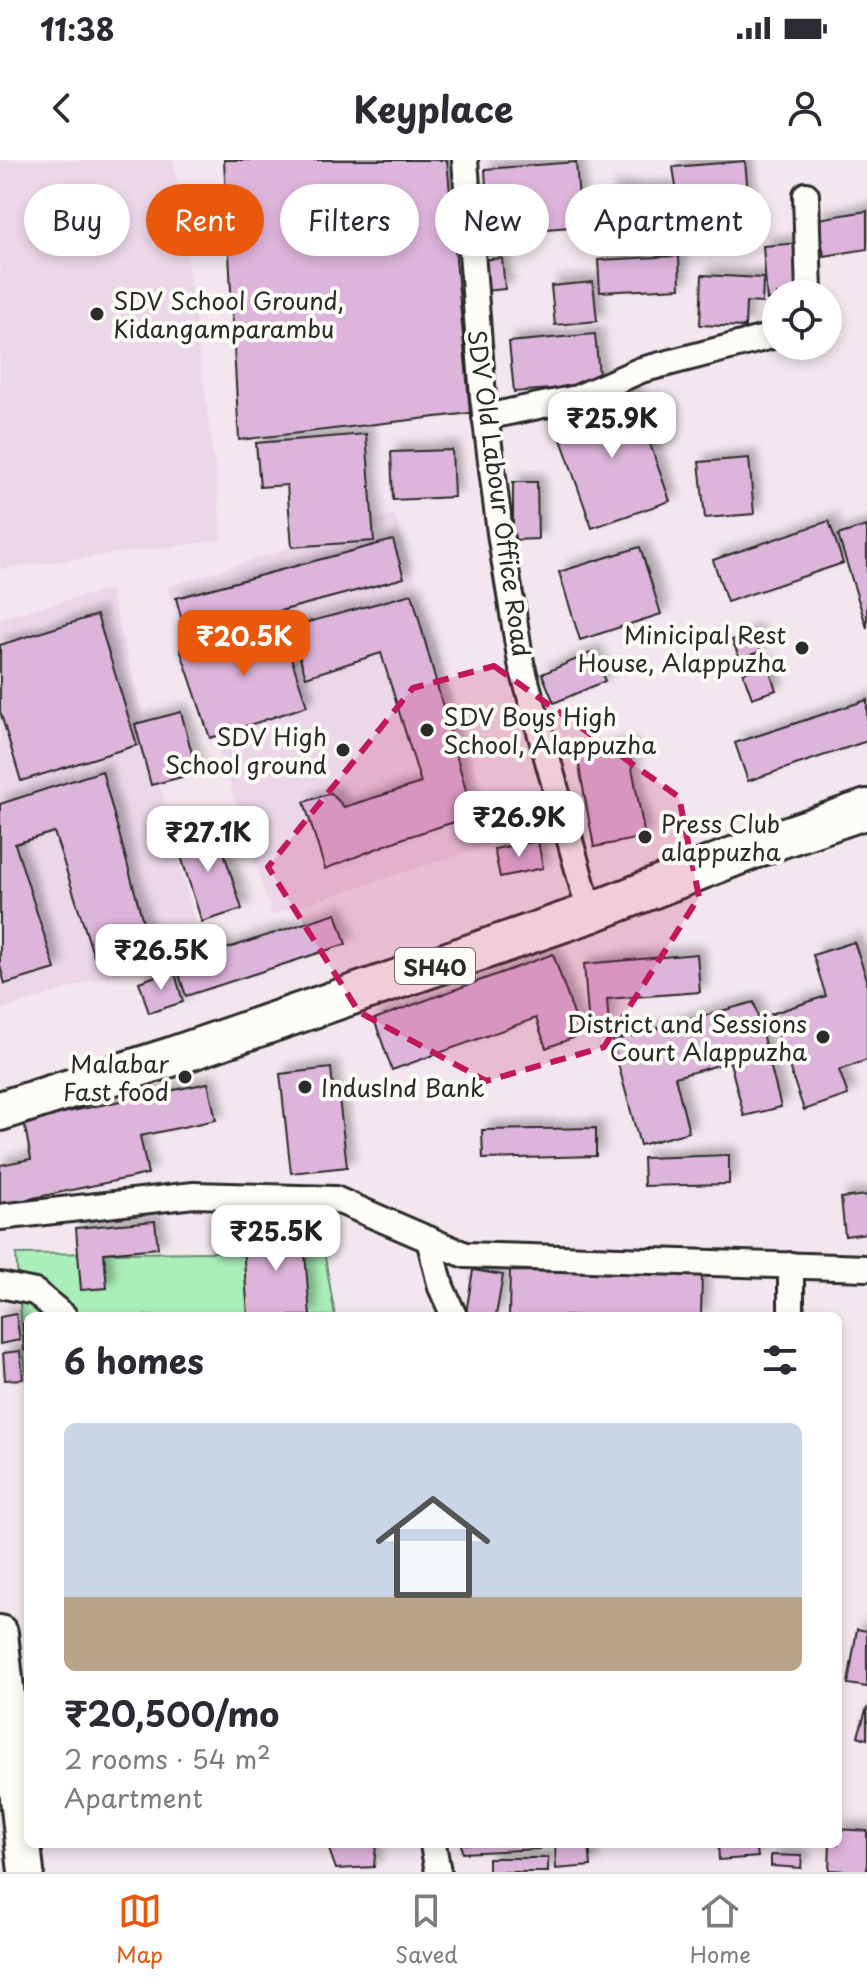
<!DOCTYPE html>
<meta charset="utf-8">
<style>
:root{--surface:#fff;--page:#f2f2f3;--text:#2b2b33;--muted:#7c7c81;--line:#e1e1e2;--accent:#ea580c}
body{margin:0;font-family:"Playpen Sans",sans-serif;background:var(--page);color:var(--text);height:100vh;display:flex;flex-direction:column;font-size:30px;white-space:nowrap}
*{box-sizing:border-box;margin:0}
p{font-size:26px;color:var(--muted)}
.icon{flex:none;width:44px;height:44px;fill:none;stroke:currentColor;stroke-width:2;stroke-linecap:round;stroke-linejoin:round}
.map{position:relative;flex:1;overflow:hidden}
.details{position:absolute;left:24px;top:1152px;width:818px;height:536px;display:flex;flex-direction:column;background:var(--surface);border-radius:12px;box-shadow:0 4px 12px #0003}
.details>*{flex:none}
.hud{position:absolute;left:24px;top:24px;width:820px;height:72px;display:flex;gap:16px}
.fabs{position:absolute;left:762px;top:120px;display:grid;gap:16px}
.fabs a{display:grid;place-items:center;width:80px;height:80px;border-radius:50%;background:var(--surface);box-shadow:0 4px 12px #0003;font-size:40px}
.price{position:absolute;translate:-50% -68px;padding:0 18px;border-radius:16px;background:#fff;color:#222;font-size:26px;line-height:52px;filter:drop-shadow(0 2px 4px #0008)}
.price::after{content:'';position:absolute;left:50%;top:48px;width:24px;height:18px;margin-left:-12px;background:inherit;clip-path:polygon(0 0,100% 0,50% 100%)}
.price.current{background:var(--accent);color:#fff}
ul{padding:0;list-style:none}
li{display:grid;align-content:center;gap:16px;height:424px;padding:0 40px}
li span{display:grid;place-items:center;height:248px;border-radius:12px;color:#555}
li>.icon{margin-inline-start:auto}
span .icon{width:144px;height:144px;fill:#fffc;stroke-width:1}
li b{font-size:34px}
h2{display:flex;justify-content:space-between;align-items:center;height:96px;padding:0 40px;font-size:34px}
.pill{padding:0 28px;border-radius:36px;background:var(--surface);box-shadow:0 4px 12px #0003;font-size:28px;line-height:72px}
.pill.current{background:var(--accent);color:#fff}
.status{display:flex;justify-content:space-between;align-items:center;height:56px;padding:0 40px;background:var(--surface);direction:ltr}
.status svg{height:22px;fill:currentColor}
header{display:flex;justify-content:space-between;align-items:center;height:104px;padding:0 40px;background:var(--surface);font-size:36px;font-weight:700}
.menu{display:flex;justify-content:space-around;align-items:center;height:112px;border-top:2px solid var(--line);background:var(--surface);font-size:22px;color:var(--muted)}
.menu a{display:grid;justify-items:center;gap:4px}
.menu .current{color:var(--accent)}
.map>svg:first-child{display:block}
</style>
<div class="status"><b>11:38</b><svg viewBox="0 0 49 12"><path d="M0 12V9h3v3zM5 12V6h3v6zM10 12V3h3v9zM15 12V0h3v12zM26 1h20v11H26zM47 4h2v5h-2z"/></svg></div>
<header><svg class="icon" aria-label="back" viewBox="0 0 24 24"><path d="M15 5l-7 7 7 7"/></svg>Keyplace<svg class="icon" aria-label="person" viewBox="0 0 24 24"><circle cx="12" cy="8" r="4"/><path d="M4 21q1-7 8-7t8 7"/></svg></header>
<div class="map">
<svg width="867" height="1712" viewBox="0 0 867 1712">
<defs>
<filter id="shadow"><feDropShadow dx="7" dy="-7" stdDeviation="4" flood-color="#0004"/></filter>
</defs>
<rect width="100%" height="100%" fill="#f3e6ee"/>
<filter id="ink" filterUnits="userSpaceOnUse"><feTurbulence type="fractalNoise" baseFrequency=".0125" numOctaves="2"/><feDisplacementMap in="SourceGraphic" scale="16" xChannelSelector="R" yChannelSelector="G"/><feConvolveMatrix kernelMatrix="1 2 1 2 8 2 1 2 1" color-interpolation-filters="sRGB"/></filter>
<g filter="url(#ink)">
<g fill="#ecd7e8">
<path d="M 0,0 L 174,0 L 215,307 L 222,380 L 0,409 Z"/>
<path d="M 394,354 L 498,682 L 272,755 L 167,427 Z"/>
<path d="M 110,429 L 201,787 L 0,850 L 0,458 Z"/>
</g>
<path fill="#aaeeb9" stroke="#6a8c72" stroke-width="2" d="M 324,1091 L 335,1156 L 28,1156 L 28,1245 L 16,1094 Z"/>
<g fill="#ddb4da" stroke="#2b2b2b" stroke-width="2" filter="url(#shadow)">
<path d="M 224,0 L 447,0 L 470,253 L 239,280 Z"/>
<path d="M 745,1 L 750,54 L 681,60 L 673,7 Z"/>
<path d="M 576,2 L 581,66 L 500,73 L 498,43 L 487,44 L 485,9 Z"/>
<path d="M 667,29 L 668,63 L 609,65 L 609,31 Z"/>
<path d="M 867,51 L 867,89 L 824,96 L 818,59 Z"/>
<path d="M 801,83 L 805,134 L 776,134 L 776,140 L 767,140 L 763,86 Z"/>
<path d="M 679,96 L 680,128 L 600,132 L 598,100 Z"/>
<path d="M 502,98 L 505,129 L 484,131 L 480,100 Z"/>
<path d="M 702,115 L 763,118 L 762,143 L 746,142 L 745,167 L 700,165 Z"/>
<path d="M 593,122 L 597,161 L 555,165 L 551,126 Z"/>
<path d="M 595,174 L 600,225 L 514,232 L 509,182 Z"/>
<path d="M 632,233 L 670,341 L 592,368 L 554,259 Z"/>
<path d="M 366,274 L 374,381 L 292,387 L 287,325 L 260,327 L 256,283 Z"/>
<path d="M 452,290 L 454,337 L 393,340 L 391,292 Z"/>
<path d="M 749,298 L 754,354 L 705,358 L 699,302 Z"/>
<path d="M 513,322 L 537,322 L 538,379 L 513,380 Z"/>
<path d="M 829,361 L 843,403 L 727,442 L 713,400 Z"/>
<path d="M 866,366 L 867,369 L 867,468 L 838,375 Z"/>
<path d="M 393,380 L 404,418 L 186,476 L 176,438 Z"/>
<path d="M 640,387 L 661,454 L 580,480 L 559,412 Z"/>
<path d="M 412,434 L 473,656 L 401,679 L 325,709 L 304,642 L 331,633 L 344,647 L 421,623 L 381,493 L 306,517 L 290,467 Z"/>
<path d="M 97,455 L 137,585 L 21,621 L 0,551 L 0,485 Z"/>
<path d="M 278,458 L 307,546 L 210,578 L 180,489 Z"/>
<path d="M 754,472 L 761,491 L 740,499 L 732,480 Z"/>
<path d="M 593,492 L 605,521 L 554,543 L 542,514 Z"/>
<path d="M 767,504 L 776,530 L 752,538 L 743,513 Z"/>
<path d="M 867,540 L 867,581 L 748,621 L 735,583 Z"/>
<path d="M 181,552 L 197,613 L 151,625 L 135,564 Z"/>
<path d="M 628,586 L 645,677 L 594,687 L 577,595 Z"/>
<path d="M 102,611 L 148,780 L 94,797 L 54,672 L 15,684 L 55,809 L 5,824 L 0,806 L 0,644 Z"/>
<path d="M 215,665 L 242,749 L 202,762 L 175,678 Z"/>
<path d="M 538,681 L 543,708 L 500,717 L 494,689 Z"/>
<path d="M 336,753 L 346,784 L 186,836 L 176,805 Z"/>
<path d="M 854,782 L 867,819 L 867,900 L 839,910 L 848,935 L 804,950 L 771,854 L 826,836 L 813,795 Z"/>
<path d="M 553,794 L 581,875 L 546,888 L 536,858 L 392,910 L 374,859 Z"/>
<path d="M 697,794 L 700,832 L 607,839 L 609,867 L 589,869 L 584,804 Z"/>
<path d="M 174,810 L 183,842 L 149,853 L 139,822 Z"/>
<path d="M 754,842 L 781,947 L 744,956 L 730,902 L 675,917 L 689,972 L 640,985 L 612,881 Z"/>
<path d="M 331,908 L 334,938 L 339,938 L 347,1007 L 291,1013 L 280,914 Z"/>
<path d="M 208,923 L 216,960 L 140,976 L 148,1014 L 0,1045 L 0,1005 L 31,999 L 24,961 Z"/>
<path d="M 596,968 L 596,996 L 483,999 L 482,970 Z"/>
<path d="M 729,995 L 729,1024 L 644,1026 L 643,998 Z"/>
<path d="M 867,1035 L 867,1073 L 845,1076 L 841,1038 Z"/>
<path d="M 155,1061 L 158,1088 L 104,1093 L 107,1128 L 81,1130 L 76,1068 Z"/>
<path d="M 303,1068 L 310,1156 L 248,1156 L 242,1072 Z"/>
<path d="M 473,1110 L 503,1115 L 496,1156 L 466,1153 Z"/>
<path d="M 510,1111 L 702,1113 L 701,1156 L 509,1156 Z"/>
<path d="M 16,1154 L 20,1180 L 0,1184 L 0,1157 Z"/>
<path d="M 23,1164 L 28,1164 L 28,1190 L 24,1190 Z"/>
<path d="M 20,1191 L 23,1219 L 5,1220 L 3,1193 Z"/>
<path d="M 857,1469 L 867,1471 L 867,1527 L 848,1524 Z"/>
<path d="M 867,1547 L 867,1579 L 858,1576 Z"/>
<path d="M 838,1669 L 867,1671 L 867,1712 L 829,1710 L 830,1684 L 838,1684 Z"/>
<path d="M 327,1684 L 376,1684 L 374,1707 L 336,1709 Z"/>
<path d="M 461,1684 L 539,1684 L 539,1689 L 462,1693 Z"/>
<path d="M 555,1684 L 589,1684 L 591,1706 L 556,1709 Z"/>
<path d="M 718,1684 L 756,1684 L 758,1697 L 719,1700 Z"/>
<path d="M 771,1695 L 802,1696 L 801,1708 L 771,1706 Z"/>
<rect x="488" y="1698" width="60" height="14"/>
</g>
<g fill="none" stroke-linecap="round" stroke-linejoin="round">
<g stroke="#2b2b2b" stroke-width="30">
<g id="street">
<path d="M 465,0 L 483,237 L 500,373 L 521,503 L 590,753"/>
<path d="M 806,35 L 809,134"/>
<path d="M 485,257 L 577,238 L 641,210 L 776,175"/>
<path d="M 0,1057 L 194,1035 L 335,1039 L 465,1095 L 867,1108"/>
<path d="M 429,1079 L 441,1127 L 454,1156"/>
<path d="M 791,1105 L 791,1156"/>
<path d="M 0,1125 L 35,1132 L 64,1156"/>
<path d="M 433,1684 L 438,1712"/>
</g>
</g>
<g stroke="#2b2b2b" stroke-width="40">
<path id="secondary" d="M 0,1473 L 26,1712"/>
</g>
<g stroke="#2b2b2b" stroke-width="44">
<path id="primary" d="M 0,951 L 171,897 L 590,753 L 779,679 L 867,649"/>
</g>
<use href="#street" stroke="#fdfcf7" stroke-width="24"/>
<use href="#secondary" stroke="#fdfcf7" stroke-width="34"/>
<use href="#primary" stroke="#fdfcf7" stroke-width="38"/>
</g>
</g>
<path fill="#c2185b" fill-opacity="0.2" stroke="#c2185b" stroke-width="6" stroke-dasharray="16 10" stroke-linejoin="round" d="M 494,506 L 679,637 L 699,737 L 604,887 L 486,921 L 359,852 L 268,707 L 413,528 Z"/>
<g fill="#2b2b2b" stroke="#fdfcf7" stroke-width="3">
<circle cx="97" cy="154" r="8"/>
<circle cx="802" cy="488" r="8"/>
<circle cx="427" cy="570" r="8"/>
<circle cx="343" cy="590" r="8"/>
<circle cx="645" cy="677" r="8"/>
<circle cx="823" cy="877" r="8"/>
<circle cx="185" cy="917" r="8"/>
<circle cx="305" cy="927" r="8"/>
</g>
<g text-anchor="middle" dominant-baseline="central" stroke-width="8" stroke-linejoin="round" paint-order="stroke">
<rect fill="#fdfcf7" stroke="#6a6a68" stroke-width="2" x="395" y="788" width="80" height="36" rx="6"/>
<g font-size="22" font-weight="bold" fill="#2b2b2b">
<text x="435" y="806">SH40</text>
</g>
<g font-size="24" fill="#2b2b2b" stroke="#fdfcf7" text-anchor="start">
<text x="113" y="140">SDV School Ground,<tspan x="113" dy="28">Kidangamparambu</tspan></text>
<text x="786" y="474" text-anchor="end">Minicipal Rest<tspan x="786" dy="28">House, Alappuzha</tspan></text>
<text x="443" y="556">SDV Boys High<tspan x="443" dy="28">School, Alappuzha</tspan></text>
<text x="327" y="576" text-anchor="end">SDV High<tspan x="327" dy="28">School ground</tspan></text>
<text x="661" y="663">Press Club<tspan x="661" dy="28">alappuzha</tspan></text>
<text x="807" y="863" text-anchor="end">District and Sessions<tspan x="807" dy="28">Court Alappuzha</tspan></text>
<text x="169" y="903" text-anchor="end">Malabar<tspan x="169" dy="28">Fast food</tspan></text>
<text x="321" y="927">Induslnd Bank</text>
</g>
<g font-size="24" fill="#2b2b2b" stroke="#fdfcf7">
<text transform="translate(500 333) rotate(82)">SDV Old Labour Office Road</text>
</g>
</g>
</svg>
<div class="fabs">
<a><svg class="icon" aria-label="locate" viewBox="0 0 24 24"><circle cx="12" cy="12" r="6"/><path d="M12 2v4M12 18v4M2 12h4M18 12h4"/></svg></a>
</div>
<b class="price" style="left:612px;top:300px">₹25.9K</b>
<b class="price current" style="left:244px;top:518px">₹20.5K</b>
<b class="price" style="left:519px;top:699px">₹26.9K</b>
<b class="price" style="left:208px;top:714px">₹27.1K</b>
<b class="price" style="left:161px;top:832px">₹26.5K</b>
<b class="price" style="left:276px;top:1113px">₹25.5K</b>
<div class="hud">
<a class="pill">Buy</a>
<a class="pill current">Rent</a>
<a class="pill">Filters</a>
<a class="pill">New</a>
<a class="pill">Apartment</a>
</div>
<section class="details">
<h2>6 homes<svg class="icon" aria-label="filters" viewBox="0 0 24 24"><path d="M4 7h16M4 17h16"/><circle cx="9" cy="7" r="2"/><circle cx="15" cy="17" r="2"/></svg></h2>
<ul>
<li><span style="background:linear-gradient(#c9d6e8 70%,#b9a48a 0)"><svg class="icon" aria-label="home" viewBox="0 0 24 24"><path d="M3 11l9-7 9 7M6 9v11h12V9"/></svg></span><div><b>₹20,500/mo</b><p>2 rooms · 54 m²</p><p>Apartment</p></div></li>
</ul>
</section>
</div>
<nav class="menu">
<a class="current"><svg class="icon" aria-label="map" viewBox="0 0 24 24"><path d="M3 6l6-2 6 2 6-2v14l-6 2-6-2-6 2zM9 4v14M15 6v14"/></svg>Map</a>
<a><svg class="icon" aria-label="saved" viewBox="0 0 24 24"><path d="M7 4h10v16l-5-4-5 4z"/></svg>Saved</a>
<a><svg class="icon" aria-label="home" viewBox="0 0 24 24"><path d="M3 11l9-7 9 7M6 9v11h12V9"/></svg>Home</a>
</nav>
